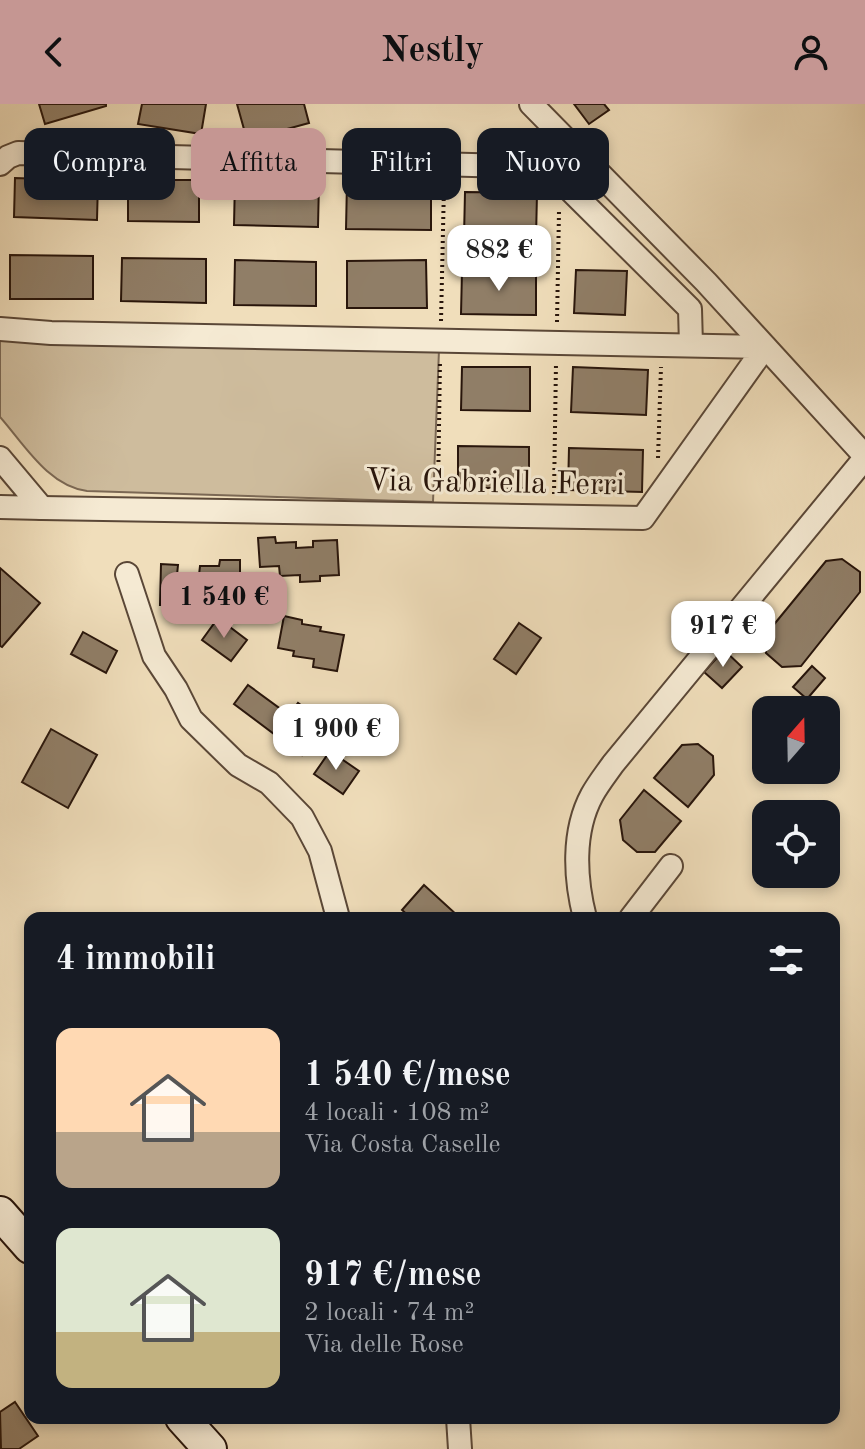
<!DOCTYPE html>
<html lang="it">
<meta charset="utf-8">
<style>
:root{--surface:#171b24;--page:#242831;--text:#f1f3f6;--muted:#9ea1a6;--accent:#c59692}
body{margin:0;font-family:"Old Standard TT",serif;background:var(--page);color:var(--text);height:100vh;display:flex;flex-direction:column;font-size:30px;white-space:nowrap}
*{box-sizing:border-box;margin:0}
p{font-size:26px;color:var(--muted)}
.icon{flex:none;width:44px;height:44px;fill:none;stroke:currentColor;stroke-width:2;stroke-linecap:round;stroke-linejoin:round}
.map{position:relative;flex:1;overflow:hidden}
.panel{position:absolute;left:24px;top:808px;width:816px;height:512px;display:flex;flex-direction:column;background:var(--surface);border-radius:16px;box-shadow:0 4px 12px #0003}
.panel>*{flex:none}
.hud{position:absolute;left:24px;top:24px;width:818px;height:72px;display:flex;gap:16px}
.needle{width:52px;rotate:20deg}
.buttons{position:absolute;left:752px;top:592px;display:grid;gap:16px}
.buttons a{display:grid;place-items:center;width:88px;height:88px;border-radius:16px;background:var(--surface);box-shadow:0 4px 12px #0003;font-size:40px}
.price{position:absolute;translate:-50% -68px;padding:0 18px;border-radius:16px;background:#fff;color:#222;font-size:26px;line-height:52px;filter:drop-shadow(0 2px 4px #0008)}
.price::after{content:'';position:absolute;left:50%;top:48px;width:24px;height:18px;margin-left:-12px;background:inherit;clip-path:polygon(0 0,100% 0,50% 100%)}
.price.active{background:var(--accent);color:#111}
ul{padding:0;list-style:none}
li{display:flex;align-items:center;gap:24px;height:200px;padding:0 32px}
li span{display:grid;place-items:center;flex:none;width:224px;height:160px;border-radius:16px;color:#555}
li>.icon{margin-inline-start:auto}
span .icon{width:96px;height:96px;fill:#fffc;stroke-width:1}
li b{font-size:34px}
h2{display:flex;justify-content:space-between;align-items:center;height:96px;padding:0 32px;font-size:34px}
.pill{padding:0 28px;border-radius:16px;background:var(--surface);box-shadow:0 4px 12px #0003;font-size:28px;line-height:72px}
.pill.active{background:var(--accent);color:#111}
header{display:flex;justify-content:space-between;align-items:center;height:104px;padding:0 32px;background:var(--accent);color:#111;font-size:36px;font-weight:600}
.map>svg:first-child{display:block}
</style>
<header><svg class="icon" aria-label="back" viewBox="0 0 24 24"><path d="M15 5l-7 7 7 7"/></svg>Nestly<svg class="icon" aria-label="person" viewBox="0 0 24 24"><circle cx="12" cy="8" r="4"/><path d="M4 21q1-7 8-7t8 7"/></svg></header>
<div class="map">
<svg width="865" height="1345" viewBox="0 0 865 1345">
<rect width="100%" height="100%" fill="#f0debb"/>
<filter id="stains"><feTurbulence type="fractalNoise" baseFrequency=".0025" numOctaves="4"/><feColorMatrix values="0 0 0 0 .2 0 0 0 0 .09 0 0 0 0 .02 0 0 0 .5 -.17"/></filter>
<radialGradient id="worn" r=".72"><stop offset=".6" stop-color="#630" stop-opacity="0"/><stop offset="1" stop-color="#630" stop-opacity=".3"/></radialGradient>
<path fill="#cebc9d" stroke="#7b6854" stroke-width="2" d="M 0,235 L 439,246 L 433,398 L 87,387 C 48,382 24,340 0,313 Z"/>
<g fill="#907e67" stroke="#28150b" stroke-width="2">
<path d="M 39,0 L 106,0 L 106,2 L 45,20 Z"/>
<path d="M 142,0 L 206,0 L 201,30 L 138,20 Z"/>
<path d="M 237,0 L 304,0 L 309,19 L 247,36 Z"/>
<path d="M 574,0 L 604,0 L 609,6 L 589,20 Z"/>
<path d="M 15,74 L 98,77 L 97,116 L 14,113 Z"/>
<path d="M 173,76 L 199,76 L 199,118 L 128,117 L 128,78 L 173,79 Z"/>
<path d="M 235,76 L 319,78 L 318,123 L 234,121 Z"/>
<path d="M 347,78 L 431,79 L 431,126 L 346,125 Z"/>
<path d="M 465,88 L 537,89 L 536,134 L 464,133 Z"/>
<path d="M 10,151 L 93,152 L 93,195 L 10,195 Z"/>
<path d="M 122,154 L 206,155 L 206,199 L 121,197 Z"/>
<path d="M 235,156 L 316,158 L 316,202 L 234,201 Z"/>
<path d="M 426,156 L 427,204 L 347,204 L 347,157 Z"/>
<path d="M 576,166 L 627,167 L 625,211 L 574,209 Z"/>
<path d="M 462,167 L 536,168 L 536,211 L 461,210 Z"/>
<path d="M 462,263 L 530,263 L 530,307 L 461,306 Z"/>
<path d="M 573,263 L 648,266 L 646,311 L 571,308 Z"/>
<path d="M 458,342 L 529,343 L 529,384 L 458,384 Z"/>
<path d="M 569,344 L 643,346 L 642,388 L 568,386 Z"/>
<path d="M 275,433 L 276,439 L 296,438 L 296,444 L 313,443 L 313,437 L 337,436 L 339,471 L 320,472 L 320,477 L 300,478 L 300,471 L 280,472 L 279,462 L 260,463 L 258,434 Z"/>
<path d="M 842,455 L 860,468 L 860,488 L 801,562 L 782,563 L 766,549 L 767,529 L 826,457 Z"/>
<path d="M 220,456 L 240,456 L 240,494 L 222,494 L 221,500 L 201,500 L 201,507 L 177,507 L 177,501 L 160,501 L 161,460 L 178,461 L 177,471 L 199,471 L 200,462 L 219,462 Z"/>
<path d="M 0,464 L 40,499 L 2,543 L 0,542 Z"/>
<path d="M 284,512 L 302,516 L 302,520 L 321,523 L 320,527 L 344,531 L 337,567 L 313,563 L 314,555 L 293,552 L 294,547 L 278,544 Z"/>
<path d="M 218,514 L 247,536 L 231,557 L 202,536 Z"/>
<path d="M 519,519 L 541,534 L 516,570 L 494,555 Z"/>
<path d="M 83,528 L 117,547 L 106,569 L 71,550 Z"/>
<path d="M 724,546 L 742,563 L 722,584 L 704,568 Z"/>
<path d="M 812,562 L 825,574 L 807,595 L 793,583 Z"/>
<path d="M 248,581 L 289,611 L 298,599 L 326,620 L 302,651 L 234,600 Z"/>
<path d="M 51,625 L 97,651 L 68,704 L 22,678 Z"/>
<path d="M 698,640 L 713,652 L 714,671 L 688,703 L 654,674 L 682,641 Z"/>
<path d="M 330,647 L 359,667 L 343,690 L 314,670 Z"/>
<path d="M 644,686 L 681,717 L 655,748 L 637,748 L 623,736 L 620,716 Z"/>
<path d="M 424,781 L 458,812 L 456,814 L 411,814 L 402,806 Z"/>
<path d="M 15,1298 L 38,1332 L 19,1345 L 1,1345 L 0,1308 Z"/>
</g>
<g fill="none" stroke-linecap="round" stroke-linejoin="round">
<g stroke="#5a4737" stroke-width="26">
<g id="street">
<path d="M 531,0 L 706,178 L 865,352"/>
<path d="M 0,60 L 8,53 L 18,49 L 544,63 L 551,67 L 690,205 L 691,241"/>
<path d="M 0,225 L 51,229 L 765,243 L 643,414 L 42,404"/>
<path d="M 0,354 L 42,404 L 0,403"/>
<path d="M 127,470 L 154,552 L 176,585 L 191,615 L 238,661 L 269,679 L 302,713 L 320,747 L 338,814"/>
<path d="M 585,814 C 575,775 572,728 592,691 C 598,680 606,670 613,660 L 865,354"/>
<path d="M 631,814 L 671,762"/>
<path d="M 458,1314 L 460,1345"/>
</g>
</g>
<g stroke="#28150b" stroke-width="36">
<g id="secondary">
<path d="M 0,1109 L 30,1143"/>
<path d="M 182,1314 L 210,1345"/>
</g>
</g>
<g stroke="#28150b" stroke-width="4" stroke-dasharray="2 4" stroke-linecap="butt">
<path d="M 441,217 L 444,81"/>
<path d="M 557,218 L 559,107"/>
<path d="M 658,354 L 661,263"/>
<path d="M 438,388 L 440,257"/>
<path d="M 554,390 L 556,259"/>
</g>
<use href="#street" stroke="#f5ead3" stroke-width="22"/>
<use href="#secondary" stroke="#f5ead3" stroke-width="32"/>
</g>
<g text-anchor="middle" dominant-baseline="central" stroke-width="6" stroke-linejoin="round" paint-order="stroke">
<g font-size="32" fill="#28150b" stroke="#f5ead3">
<text transform="translate(495 380) rotate(1)">Via Gabriella Ferri</text>
</g>
</g>
<rect width="100%" height="100%" filter="url(#stains)"/>
<rect width="100%" height="100%" fill="url(#worn)"/>
</svg>
<div class="buttons">
<a><svg class="needle" viewBox="-14 -14 28 28"><path d="M0-13l5 13h-10z" fill="#e53935"/><path d="M0 13l5-13h-10z" fill="#9ea1a6"/></svg></a>
<a><svg class="icon" aria-label="locate" viewBox="0 0 24 24"><circle cx="12" cy="12" r="6"/><path d="M12 2v4M12 18v4M2 12h4M18 12h4"/></svg></a>
</div>
<b class="price" style="left:499px;top:189px">882 €</b>
<b class="price active" style="left:224px;top:536px">1 540 €</b>
<b class="price" style="left:723px;top:565px">917 €</b>
<b class="price" style="left:336px;top:668px">1 900 €</b>
<div class="hud">
<a class="pill">Compra</a>
<a class="pill active">Affitta</a>
<a class="pill">Filtri</a>
<a class="pill">Nuovo</a>
</div>
<section class="panel">
<h2>4 immobili<svg class="icon" aria-label="filters" viewBox="0 0 24 24"><path d="M4 7h16M4 17h16"/><circle cx="9" cy="7" r="2"/><circle cx="15" cy="17" r="2"/></svg></h2>
<ul>
<li><span style="background:linear-gradient(#ffd9b3 65%,#b9a48a 0)"><svg class="icon" aria-label="home" viewBox="0 0 24 24"><path d="M3 11l9-7 9 7M6 9v11h12V9"/></svg></span><div><b>1 540 €/mese</b><p>4 locali · 108 m²</p><p>Via Costa Caselle</p></div></li>
<li><span style="background:linear-gradient(#dfe7d0 65%,#c2b280 0)"><svg class="icon" aria-label="home" viewBox="0 0 24 24"><path d="M3 11l9-7 9 7M6 9v11h12V9"/></svg></span><div><b>917 €/mese</b><p>2 locali · 74 m²</p><p>Via delle Rose</p></div></li>
</ul>
</section>
</div>
